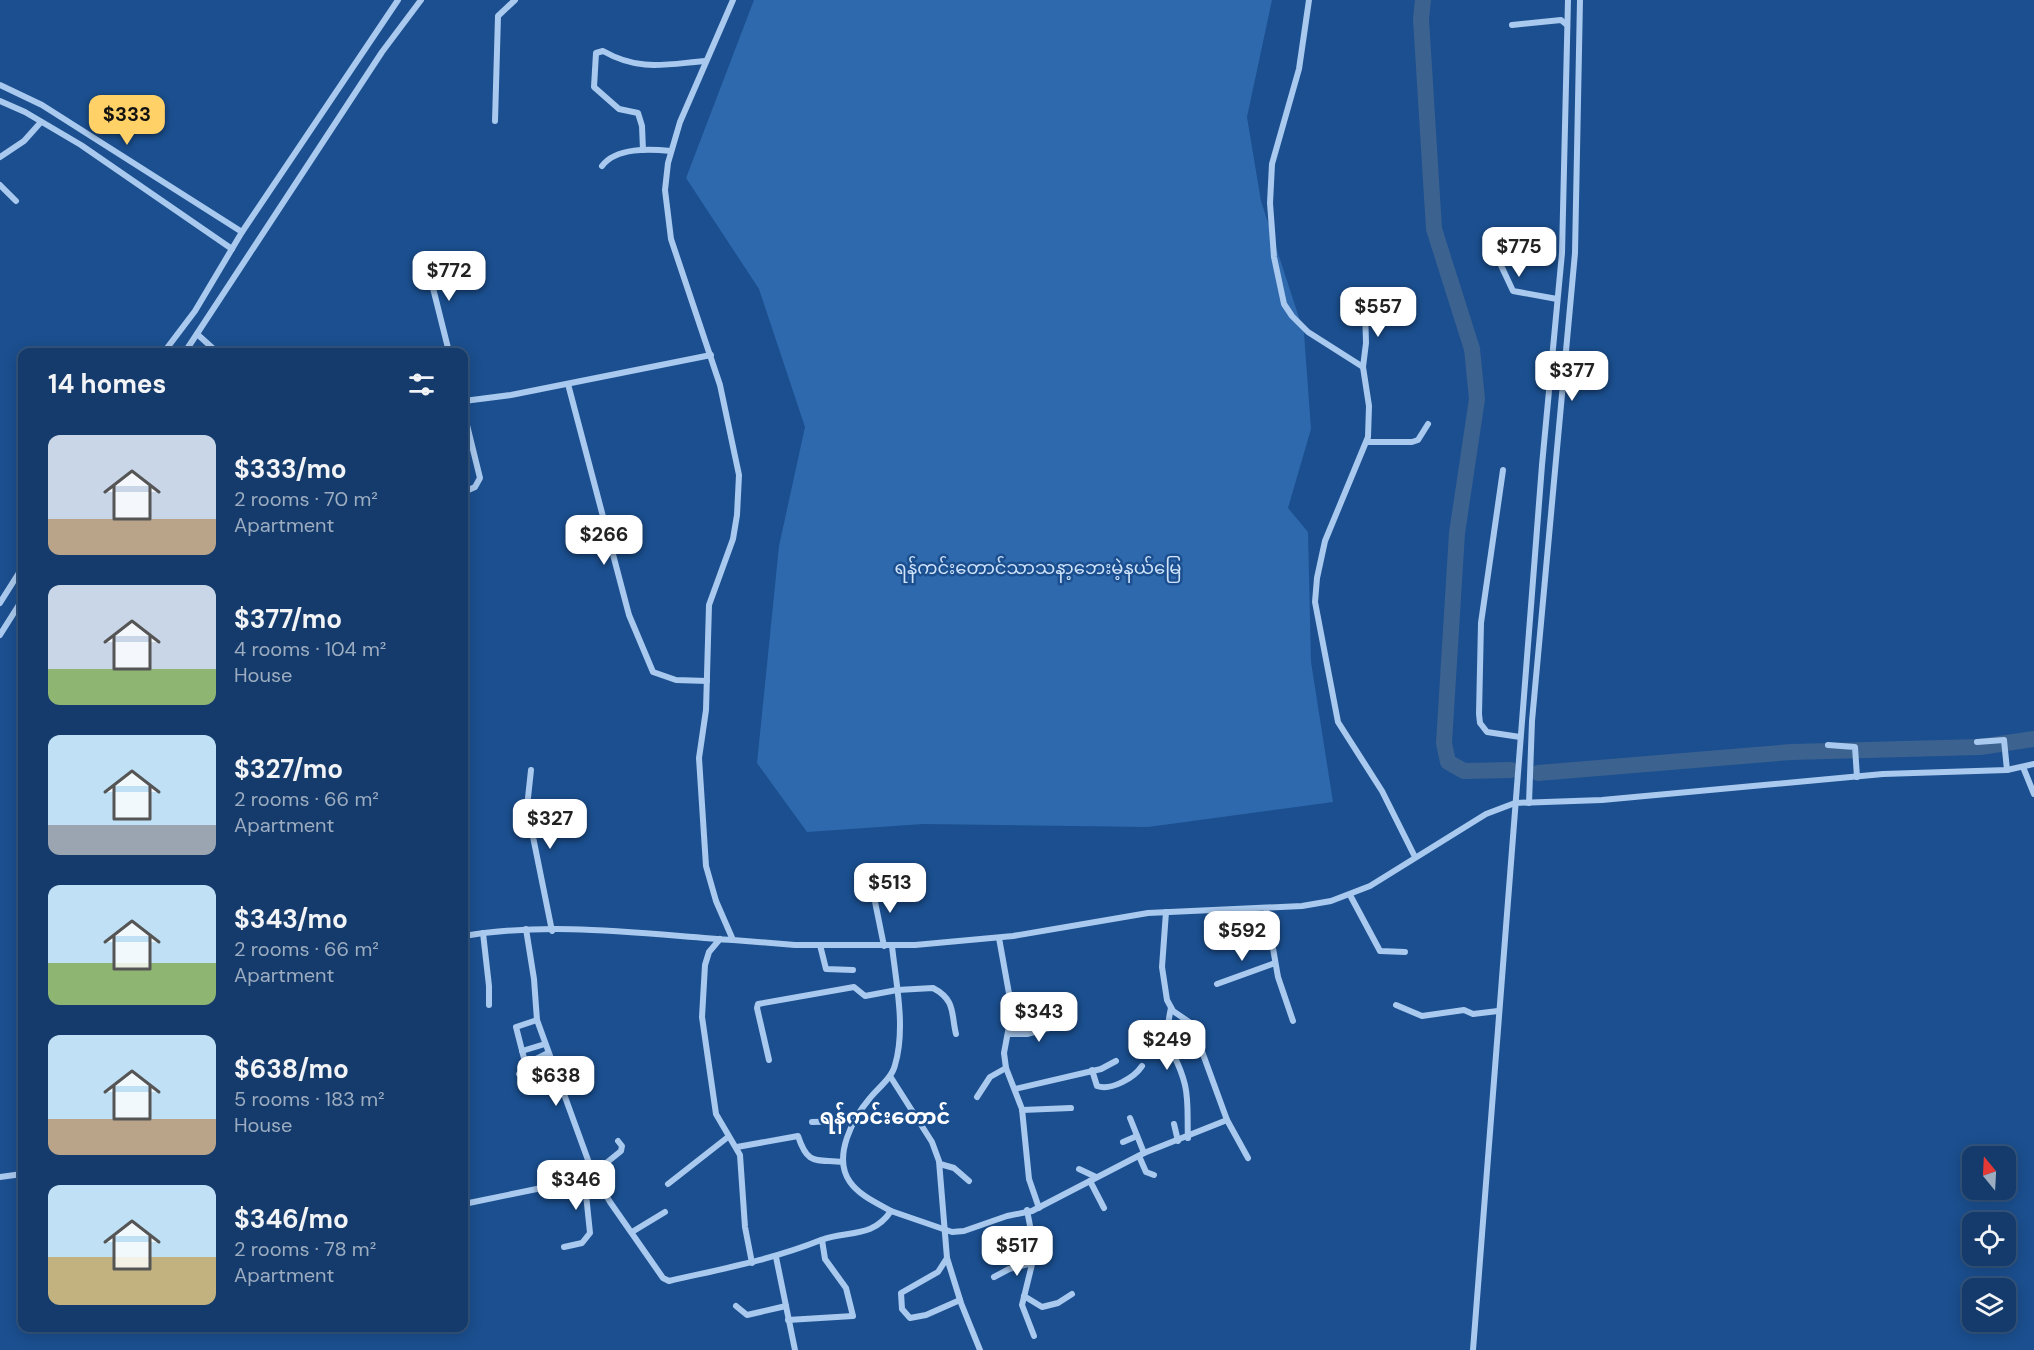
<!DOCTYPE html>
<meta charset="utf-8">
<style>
:root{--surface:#143b6b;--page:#1d4271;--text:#f1f3f6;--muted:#9dadc1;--line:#33557e;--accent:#ffd166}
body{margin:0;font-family:"DM Sans","Noto Sans Myanmar",sans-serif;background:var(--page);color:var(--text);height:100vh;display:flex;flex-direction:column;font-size:22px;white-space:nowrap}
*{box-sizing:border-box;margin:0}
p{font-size:20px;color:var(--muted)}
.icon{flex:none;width:33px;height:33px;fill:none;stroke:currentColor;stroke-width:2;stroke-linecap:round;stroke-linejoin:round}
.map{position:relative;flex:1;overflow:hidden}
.drawer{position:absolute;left:18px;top:348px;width:450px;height:984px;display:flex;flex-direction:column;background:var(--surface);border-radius:12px;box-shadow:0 3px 15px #0003,0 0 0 2px var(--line)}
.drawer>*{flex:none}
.needle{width:39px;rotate:342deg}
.controls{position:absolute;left:1962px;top:1146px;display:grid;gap:12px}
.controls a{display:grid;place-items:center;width:54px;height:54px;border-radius:12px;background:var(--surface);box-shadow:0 3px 15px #0003,0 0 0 2px var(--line);font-size:30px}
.price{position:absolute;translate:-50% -51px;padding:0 14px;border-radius:12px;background:#fff;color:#222;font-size:20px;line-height:39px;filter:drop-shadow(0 2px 3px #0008)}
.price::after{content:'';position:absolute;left:50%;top:36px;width:18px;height:14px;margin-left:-9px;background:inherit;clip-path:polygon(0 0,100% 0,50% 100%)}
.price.active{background:var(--accent);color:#111}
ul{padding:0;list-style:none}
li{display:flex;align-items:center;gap:18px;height:150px;padding:0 30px}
li span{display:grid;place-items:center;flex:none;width:168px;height:120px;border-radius:12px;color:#555}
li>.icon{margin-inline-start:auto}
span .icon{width:72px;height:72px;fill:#fffc;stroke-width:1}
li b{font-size:26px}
h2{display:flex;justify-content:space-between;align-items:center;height:72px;padding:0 30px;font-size:26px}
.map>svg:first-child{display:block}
</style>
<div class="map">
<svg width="2034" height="1350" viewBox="0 0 2034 1350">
<rect width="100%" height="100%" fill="#1b4f8f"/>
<path fill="#2e69ad" d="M 754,0 L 1272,0 L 1247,117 L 1261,201 L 1304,333 L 1311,429 L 1288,508 L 1308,532 L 1311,662 L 1333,802 L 1148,827 L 923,824 L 807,832 L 757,763 L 779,546 L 805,427 L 759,289 L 686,178 Z"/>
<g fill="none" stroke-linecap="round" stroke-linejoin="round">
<g stroke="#3c6290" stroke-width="16">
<path d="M 1423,0 L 1421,19 L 1434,229 L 1472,349 L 1477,399 L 1457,533 L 1444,743 L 1448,762 L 1464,771 L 1511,770"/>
<path d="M 1538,773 L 1791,752 L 1980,747 L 2034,739"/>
</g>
<g stroke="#a9c9ee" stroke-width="6">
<path d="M 733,0 L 680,122 L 668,163 L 665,190 L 671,239 L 720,385 L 739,475 L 737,515 L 733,539 L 709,605 L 706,710 L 699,758 L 706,866 L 716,901 L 733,940 L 795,945 L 915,945 L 1013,936 L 1148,913 L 1302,906 L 1331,901 L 1370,886 L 1486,814 L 1515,803 L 1602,800 L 1883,774 L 2007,770 L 2034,764"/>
<path d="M 1309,0 L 1299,69 L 1272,164 L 1270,203 L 1274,257 L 1284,304 L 1292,316 L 1308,332 L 1363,367 L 1369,406 L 1368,437 L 1325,541 L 1317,578 L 1315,602 L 1338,722 L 1382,791 L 1415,857"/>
<path d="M 1512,25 L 1561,20 L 1567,25"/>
<path d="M 0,85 L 42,105 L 242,232"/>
<path d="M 0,101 L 25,112 L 81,145 L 232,249"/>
<path d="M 495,121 L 498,16 L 515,0"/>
<path d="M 643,150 L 642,126 L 638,113 L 619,109 L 594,87 L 596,53 L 603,51 C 640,72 666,64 706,61"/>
<path d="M 0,157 L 24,141 L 41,122"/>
<path d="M 602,166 C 616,147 650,149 671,151"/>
<path d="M 0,185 L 16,201"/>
<path d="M 1491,244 L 1513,291 L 1557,299"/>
<path d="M 425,256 L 449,352"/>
<path d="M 197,334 L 217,352"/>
<path d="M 300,350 L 306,352"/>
<path d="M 164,352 L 195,311 L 242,232 L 398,0"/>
<path d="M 185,352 L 382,52 L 421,0"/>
<path d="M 1363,367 L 1366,343 L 1365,309"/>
<path d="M 568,384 L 629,615 L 653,672 L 676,680 L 707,681"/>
<path d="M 464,401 L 511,395 L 711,355"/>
<path d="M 464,413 L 480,478 L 475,487 L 464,492"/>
<path d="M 1367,442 L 1412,442 L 1418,440 L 1428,424"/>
<path d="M 1503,470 L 1481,623 L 1479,714 L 1480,723 L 1487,732 L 1520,737"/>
<path d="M 0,603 L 22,568"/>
<path d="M 0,635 L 22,600"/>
<path d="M 1977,742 L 2004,740 L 2007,770"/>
<path d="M 1828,745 L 1855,747 L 1857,777"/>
<path d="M 2023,767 L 2034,794"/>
<path d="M 531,770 L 527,807 L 552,931"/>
<path d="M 1529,803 L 1532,721 L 1575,253 L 1580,0"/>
<path d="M 872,887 L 884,946"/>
<path d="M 1350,895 L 1380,951 L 1405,952"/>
<path d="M 1266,908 L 1278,977 L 1293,1021"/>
<path d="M 483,933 L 489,986 L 489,1005"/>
<path d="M 464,936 C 552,921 644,934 733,940"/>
<path d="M 999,938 L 1012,1010 L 1004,1053 L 1006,1068 L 1022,1109 L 1029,1179 L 1039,1208"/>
<path d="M 720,939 L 709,952 L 705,965 L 702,1017 L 716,1114 L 740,1155 L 745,1227 L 752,1263"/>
<path d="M 820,945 L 826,969 L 853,970"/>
<path d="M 1217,984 L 1275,963"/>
<path d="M 1396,1005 L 1422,1016 L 1464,1010 L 1473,1014 L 1498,1011"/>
<path d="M 1171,1008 C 1161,1053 1176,1047 1185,1085 C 1189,1102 1187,1120 1188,1138"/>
<path d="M 1008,1034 L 1027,1034 L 1068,1023"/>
<path d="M 522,1051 L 545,1044"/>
<path d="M 769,1060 L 757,1008 L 758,1004 L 854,987 L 865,996 L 897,990 L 933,988 C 956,1000 951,1014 956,1034"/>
<path d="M 527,1070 L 516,1027 L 537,1020"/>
<path d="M 1092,1070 L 1097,1086 C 1111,1091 1134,1078 1142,1066"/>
<path d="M 519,1074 L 536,1059 L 548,1053"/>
<path d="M 890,1076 L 932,1142 L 939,1161 L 947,1258 L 938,1272 L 901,1293 L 902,1309 L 910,1318 L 926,1315 L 960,1300"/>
<path d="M 1015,1089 L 1101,1069 L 1116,1061"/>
<path d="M 977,1097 L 990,1077 L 1006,1068"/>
<path d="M 1022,1110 L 1071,1108"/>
<path d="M 1130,1118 L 1144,1153"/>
<path d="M 1227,1120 L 1248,1158"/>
<path d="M 812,1122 L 855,1121"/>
<path d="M 1174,1124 L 1178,1141"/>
<path d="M 1123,1142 L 1137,1136"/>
<path d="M 737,1147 L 798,1136 C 808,1166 815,1159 843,1162"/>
<path d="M 1139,1156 L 1146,1172 L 1154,1175"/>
<path d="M 940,1164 L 954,1168 L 969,1181"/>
<path d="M 1079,1169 L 1096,1177"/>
<path d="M 592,1171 L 610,1202 L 663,1278 L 669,1281 C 721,1269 771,1260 821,1240 C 848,1230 872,1239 891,1211 C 877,1203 860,1196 850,1182 C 832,1157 853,1118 870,1098 C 878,1088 892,1078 895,1065 C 906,1028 896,983 892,946"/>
<path d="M 594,1173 L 621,1151 L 622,1146 L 618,1141"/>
<path d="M 0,1177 L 22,1174"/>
<path d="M 1090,1181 L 1104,1208"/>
<path d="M 668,1184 L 728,1137"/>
<path d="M 464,1204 L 561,1184 L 592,1171 L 537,1020 L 534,979 L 526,929"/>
<path d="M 1027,1210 L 1035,1252 L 1022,1305 L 1034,1336"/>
<path d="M 891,1211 L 952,1232 L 964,1231 L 1007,1216 L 1032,1211 L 1144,1153 L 1227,1120 L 1192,1024 L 1173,1011 L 1167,1000 L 1162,967 L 1166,912"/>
<path d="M 632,1232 L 665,1212"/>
<path d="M 564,1247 L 582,1243 L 590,1233 L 584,1175"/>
<path d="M 776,1257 L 795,1350"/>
<path d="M 947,1258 L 961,1303 L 980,1350"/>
<path d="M 994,1277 L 1009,1269 L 1032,1263"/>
<path d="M 1024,1296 L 1042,1307 L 1058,1303 L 1072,1294"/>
<path d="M 736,1306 L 747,1315 L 786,1306"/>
<path d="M 788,1320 L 853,1316 L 846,1288 L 825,1259 L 822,1240"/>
<path d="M 1473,1350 L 1542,465 L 1562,253 L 1568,0"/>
</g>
</g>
<g text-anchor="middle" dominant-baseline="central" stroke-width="5" stroke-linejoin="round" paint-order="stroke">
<g font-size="18" fill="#cfe3fa" stroke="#1b4f8f">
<text x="1038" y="568">ရန်ကင်းတောင်သာသနာ့ဘေးမဲ့နယ်မြေ</text>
</g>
<g font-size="21" font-weight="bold" fill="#fff" stroke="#1b4f8f">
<text x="885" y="1117">ရန်ကင်းတောင်</text>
</g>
</g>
</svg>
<div class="controls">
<a><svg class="needle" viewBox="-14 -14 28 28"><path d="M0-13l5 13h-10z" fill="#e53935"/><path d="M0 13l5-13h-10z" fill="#9dadc1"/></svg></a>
<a><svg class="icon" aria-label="locate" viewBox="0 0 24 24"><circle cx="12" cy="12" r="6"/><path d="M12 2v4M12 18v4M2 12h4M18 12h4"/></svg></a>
<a><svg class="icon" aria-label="layers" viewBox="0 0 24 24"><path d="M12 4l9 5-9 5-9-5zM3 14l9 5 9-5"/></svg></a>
</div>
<b class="price active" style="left:127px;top:146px">$333</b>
<b class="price" style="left:1519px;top:278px">$775</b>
<b class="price" style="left:449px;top:302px">$772</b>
<b class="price" style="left:1378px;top:338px">$557</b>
<b class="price" style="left:1572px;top:402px">$377</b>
<b class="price" style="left:604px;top:566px">$266</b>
<b class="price" style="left:550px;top:850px">$327</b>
<b class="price" style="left:890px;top:914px">$513</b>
<b class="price" style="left:1242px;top:962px">$592</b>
<b class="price" style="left:1039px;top:1043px">$343</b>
<b class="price" style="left:1167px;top:1071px">$249</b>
<b class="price" style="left:556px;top:1107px">$638</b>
<b class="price" style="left:576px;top:1211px">$346</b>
<b class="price" style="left:1017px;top:1277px">$517</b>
<section class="drawer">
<h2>14 homes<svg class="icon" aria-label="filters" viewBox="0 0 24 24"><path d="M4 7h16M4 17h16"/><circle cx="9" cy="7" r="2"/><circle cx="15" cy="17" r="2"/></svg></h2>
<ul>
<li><span style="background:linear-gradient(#c9d6e8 70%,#b9a48a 0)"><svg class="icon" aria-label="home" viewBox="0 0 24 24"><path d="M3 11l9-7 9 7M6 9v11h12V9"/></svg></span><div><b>$333/mo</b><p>2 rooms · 70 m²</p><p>Apartment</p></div></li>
<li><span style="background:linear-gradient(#c9d6e8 70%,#8fb573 0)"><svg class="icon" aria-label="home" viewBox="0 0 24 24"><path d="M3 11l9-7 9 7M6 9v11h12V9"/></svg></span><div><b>$377/mo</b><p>4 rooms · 104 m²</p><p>House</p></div></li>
<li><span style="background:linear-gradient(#bfe0f5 75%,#9aa5b1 0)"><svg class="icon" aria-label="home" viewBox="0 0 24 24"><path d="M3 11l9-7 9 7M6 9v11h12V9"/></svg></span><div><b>$327/mo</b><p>2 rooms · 66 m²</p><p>Apartment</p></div></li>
<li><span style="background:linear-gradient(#bfe0f5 65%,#8fb573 0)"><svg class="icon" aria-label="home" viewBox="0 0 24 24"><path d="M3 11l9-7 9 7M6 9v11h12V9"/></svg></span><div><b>$343/mo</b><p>2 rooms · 66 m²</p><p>Apartment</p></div></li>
<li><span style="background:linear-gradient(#bfe0f5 70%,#b9a48a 0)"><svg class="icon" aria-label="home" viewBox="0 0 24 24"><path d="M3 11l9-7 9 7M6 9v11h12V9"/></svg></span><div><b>$638/mo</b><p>5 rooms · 183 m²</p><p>House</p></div></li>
<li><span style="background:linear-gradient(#bfe0f5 60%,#c2b280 0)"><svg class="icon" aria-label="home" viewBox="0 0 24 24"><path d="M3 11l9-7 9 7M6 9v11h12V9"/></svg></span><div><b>$346/mo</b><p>2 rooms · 78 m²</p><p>Apartment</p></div></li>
</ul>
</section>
</div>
